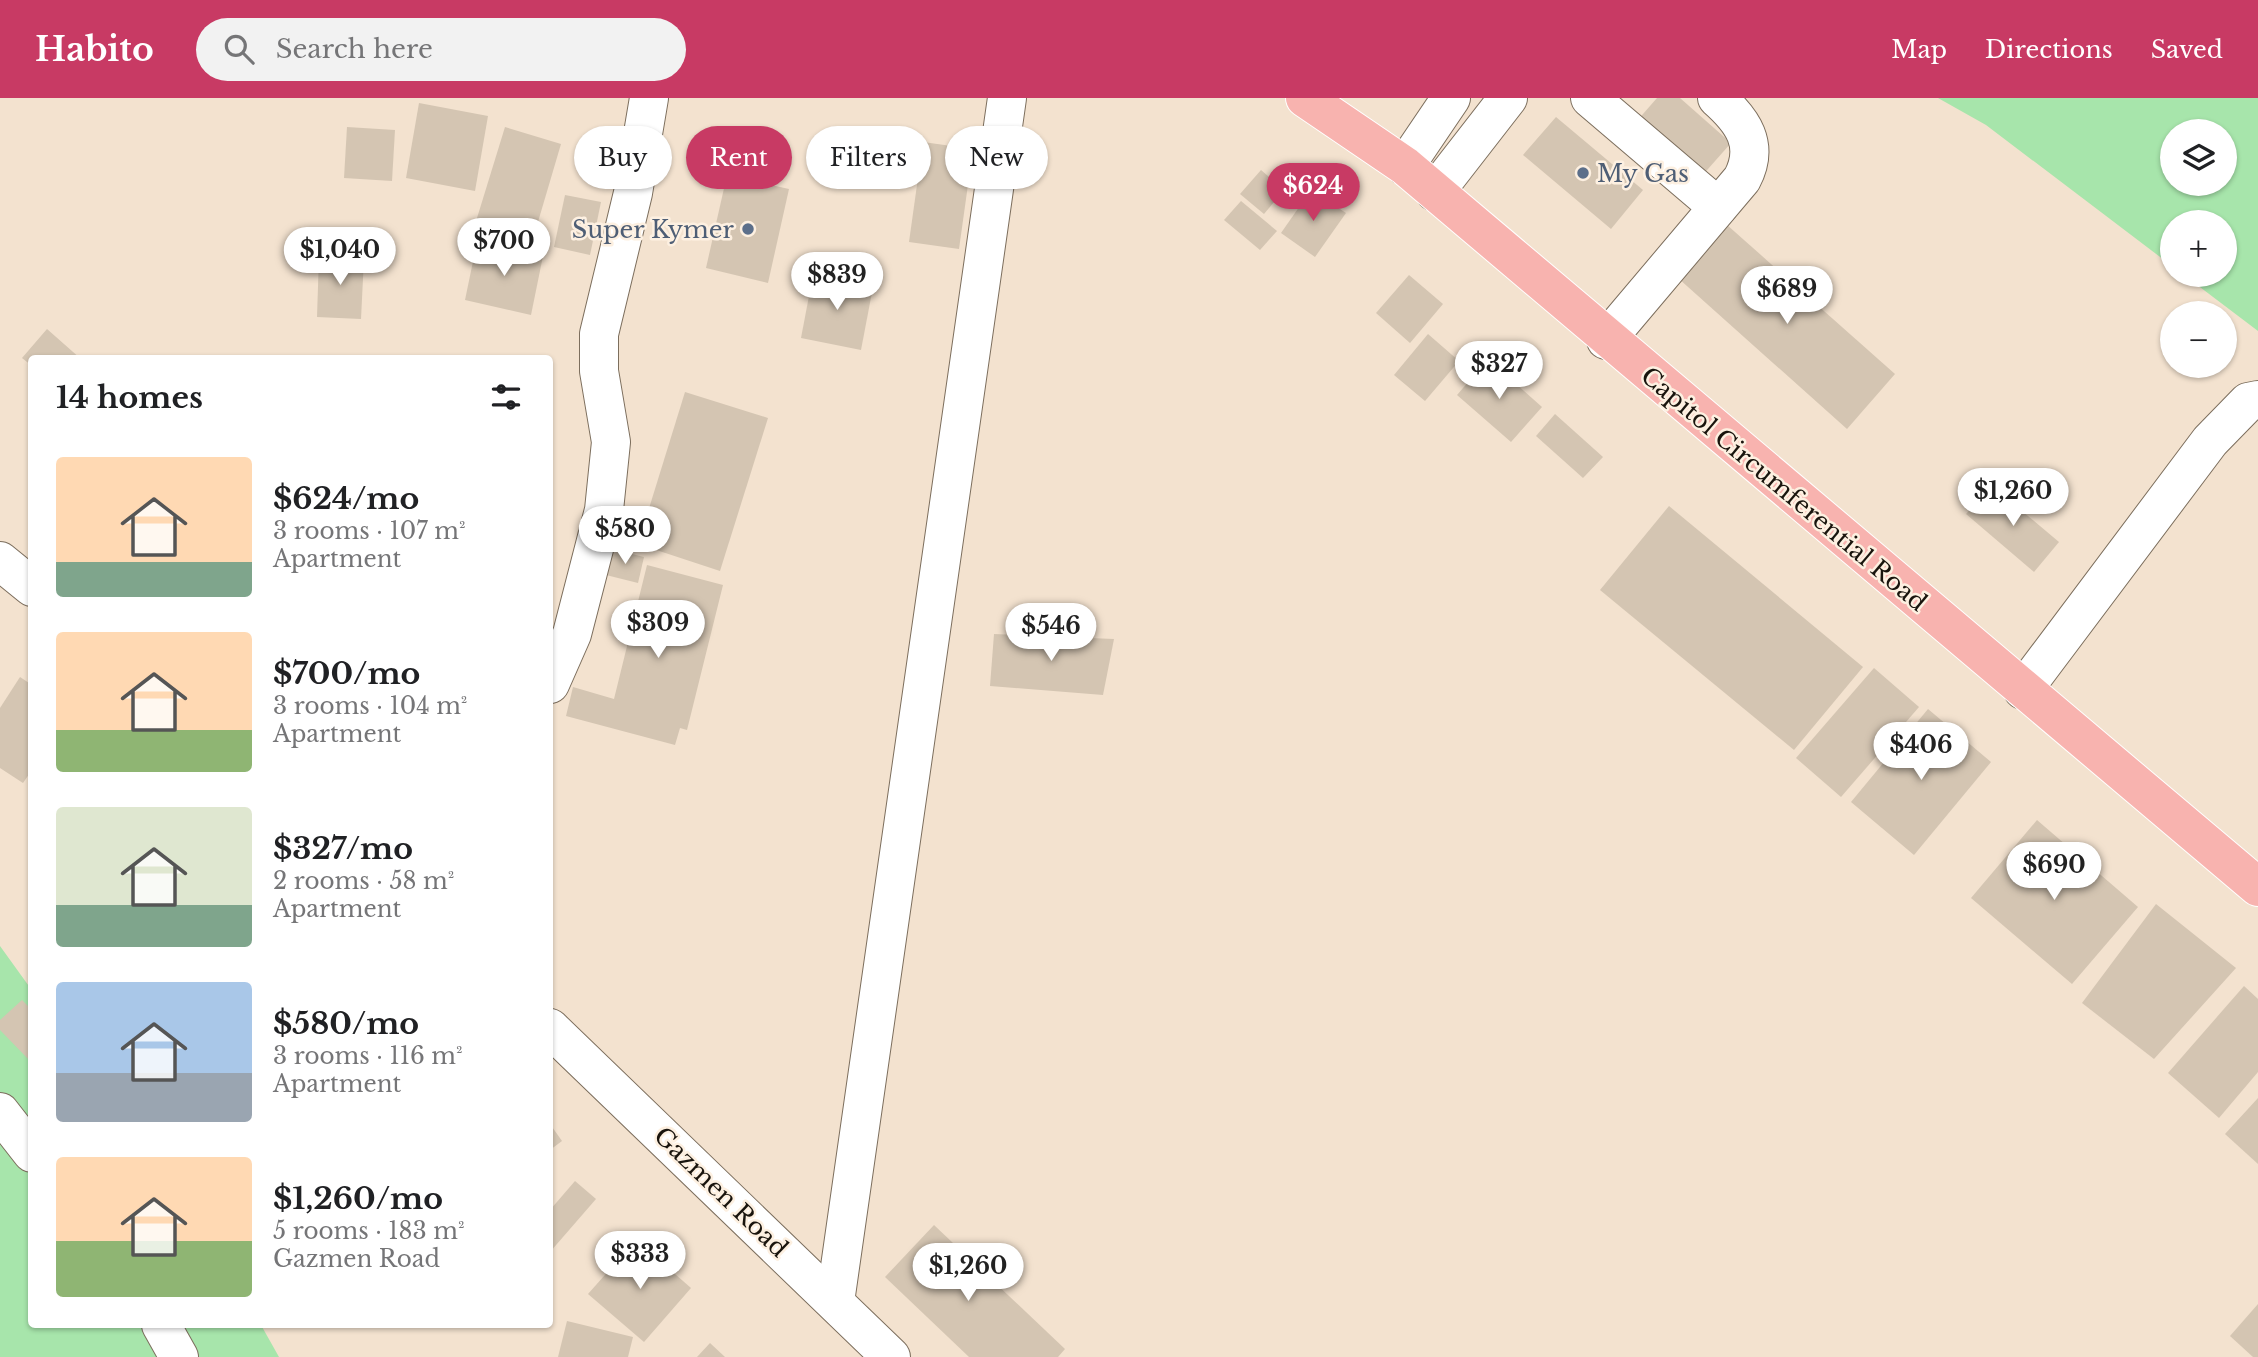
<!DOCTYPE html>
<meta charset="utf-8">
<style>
:root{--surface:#fff;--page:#f2f2f2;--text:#202124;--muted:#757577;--accent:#c83a64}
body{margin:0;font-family:"Libre Baskerville",serif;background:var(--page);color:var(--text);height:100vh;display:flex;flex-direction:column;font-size:26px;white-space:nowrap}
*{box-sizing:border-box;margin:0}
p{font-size:23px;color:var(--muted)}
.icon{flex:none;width:38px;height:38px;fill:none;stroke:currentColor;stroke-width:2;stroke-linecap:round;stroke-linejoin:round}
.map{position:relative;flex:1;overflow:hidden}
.details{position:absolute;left:28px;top:257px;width:525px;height:973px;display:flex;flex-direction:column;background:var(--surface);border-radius:7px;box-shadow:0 2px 5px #0004}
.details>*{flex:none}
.guide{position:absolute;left:574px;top:28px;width:665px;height:63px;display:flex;gap:14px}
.fabs{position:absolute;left:2160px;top:21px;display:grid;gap:14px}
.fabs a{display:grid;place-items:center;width:77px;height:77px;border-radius:50%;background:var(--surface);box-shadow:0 2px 5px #0004;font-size:35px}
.price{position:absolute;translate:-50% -60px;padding:0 16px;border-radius:24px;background:#fff;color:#222;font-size:23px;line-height:46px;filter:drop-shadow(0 2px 4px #0008)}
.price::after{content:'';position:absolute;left:50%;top:42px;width:21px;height:16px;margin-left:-10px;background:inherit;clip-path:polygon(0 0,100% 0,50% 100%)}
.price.active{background:var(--accent);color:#fff}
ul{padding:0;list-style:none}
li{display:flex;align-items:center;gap:21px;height:175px;padding:0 28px}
li span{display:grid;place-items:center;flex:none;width:196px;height:140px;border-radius:7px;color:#555}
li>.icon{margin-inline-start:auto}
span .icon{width:84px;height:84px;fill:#fffc;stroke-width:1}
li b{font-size:30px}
h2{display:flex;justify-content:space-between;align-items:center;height:84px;padding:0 28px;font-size:30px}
.tag{padding:0 24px;border-radius:32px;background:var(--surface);box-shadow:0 2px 5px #0004;font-size:24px;line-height:63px}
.tag.active{background:var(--accent);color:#fff}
header{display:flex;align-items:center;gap:42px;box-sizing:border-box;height:98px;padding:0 35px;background:var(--accent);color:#fff}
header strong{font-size:33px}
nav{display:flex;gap:38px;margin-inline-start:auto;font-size:24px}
.search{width:490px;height:63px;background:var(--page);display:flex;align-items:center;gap:18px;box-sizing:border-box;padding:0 24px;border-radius:38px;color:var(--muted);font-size:26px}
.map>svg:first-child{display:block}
</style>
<header>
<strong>Habito</strong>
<div class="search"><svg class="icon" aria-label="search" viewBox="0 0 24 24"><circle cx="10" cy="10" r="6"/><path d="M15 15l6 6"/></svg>Search here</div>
<nav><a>Map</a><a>Directions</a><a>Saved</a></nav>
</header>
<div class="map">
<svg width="2258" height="1259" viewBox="0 0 2258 1259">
<rect width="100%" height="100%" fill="#f3e2cf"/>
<g fill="#a7e5ab" fill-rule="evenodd">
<path d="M 1938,0 L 2258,0 L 2258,233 L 2184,177 L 2224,177 L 2224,124 L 2172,124 L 2172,168 L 1986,27 ZM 2224,33 L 2224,86 L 2172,86 L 2172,33 Z"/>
<path d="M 0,848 L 31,891 L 32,1227 L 261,1227 L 279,1259 L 0,1259 Z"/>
</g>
<g fill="#d4c5b2">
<path d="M 1657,0 L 1680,0 L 1731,45 L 1700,80 L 1636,24 Z"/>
<path d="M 419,5 L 488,18 L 475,93 L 406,80 Z"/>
<path d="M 1556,19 L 1643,92 L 1611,131 L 1523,57 Z"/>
<path d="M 347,29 L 395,32 L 392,83 L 344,80 Z"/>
<path d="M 505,29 L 561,46 L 530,151 L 473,133 Z"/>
<path d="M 923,44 L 973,51 L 959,151 L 909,144 Z"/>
<path d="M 1261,72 L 1284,92 L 1264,116 L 1240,96 Z"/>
<path d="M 727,77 L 789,91 L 768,185 L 706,170 Z"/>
<path d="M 1311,92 L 1346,115 L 1315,159 L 1281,135 Z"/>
<path d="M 565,97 L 601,104 L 590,157 L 554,149 Z"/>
<path d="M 1241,103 L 1277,133 L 1260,152 L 1224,122 Z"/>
<path d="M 1726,126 L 1895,276 L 1847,331 L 1678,180 Z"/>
<path d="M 477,144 L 543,158 L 531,217 L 465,202 Z"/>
<path d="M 319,158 L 364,160 L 361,221 L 317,219 Z"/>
<path d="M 813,177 L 873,189 L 861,252 L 801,240 Z"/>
<path d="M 1409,177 L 1443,206 L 1410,245 L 1376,215 Z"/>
<path d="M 47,231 L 81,261 L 32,261 L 32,268 L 22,260 Z"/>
<path d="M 1428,236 L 1459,263 L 1425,303 L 1394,277 Z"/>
<path d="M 1488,261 L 1542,309 L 1511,344 L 1457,297 Z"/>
<path d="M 685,294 L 768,320 L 720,473 L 638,446 Z"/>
<path d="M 1555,316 L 1603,359 L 1583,380 L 1536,338 Z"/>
<path d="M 1991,387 L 2059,444 L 2034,474 L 1966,416 Z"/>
<path d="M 1669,408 L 1863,569 L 1794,652 L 1600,492 Z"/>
<path d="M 612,451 L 644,459 L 638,485 L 606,477 Z"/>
<path d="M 647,467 L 723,487 L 687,632 L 680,630 L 675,647 L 566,618 L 573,589 L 614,601 Z"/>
<path d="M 994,536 L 1114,541 L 1103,597 L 990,588 Z"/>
<path d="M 1874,570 L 1919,609 L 1841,699 L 1796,660 Z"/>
<path d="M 20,579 L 32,587 L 32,672 L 23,685 L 0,670 L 0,610 Z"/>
<path d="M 1928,611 L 1991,664 L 1914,757 L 1851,704 Z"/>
<path d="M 2037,722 L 2138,809 L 2072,886 L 1971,800 Z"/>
<path d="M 2156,806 L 2236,870 L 2154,961 L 2082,905 Z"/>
<path d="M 2244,888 L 2258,901 L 2258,974 L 2219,1020 L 2168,975 Z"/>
<path d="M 22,902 L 32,912 L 32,965 L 0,932 L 0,922 Z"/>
<path d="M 2258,1000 L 2258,1066 L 2225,1036 Z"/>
<path d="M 550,1026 L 562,1043 L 550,1052 Z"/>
<path d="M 575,1083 L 596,1101 L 550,1154 L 550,1112 Z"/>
<path d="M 934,1127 L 1065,1251 L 1058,1259 L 969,1259 L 885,1179 Z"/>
<path d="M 636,1142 L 691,1190 L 644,1244 L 588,1196 Z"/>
<path d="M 2258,1206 L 2258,1259 L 2253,1259 L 2230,1238 Z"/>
<path d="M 567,1223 L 633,1239 L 628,1259 L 558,1259 Z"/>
<path d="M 710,1245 L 725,1259 L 697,1259 Z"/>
</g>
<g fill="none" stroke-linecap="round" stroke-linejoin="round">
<g stroke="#7c6e5d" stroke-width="40">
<g id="minor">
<path d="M 1590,0 L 1718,109"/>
<path d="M 1405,68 L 1451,0"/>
<path d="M 1435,94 L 1508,0"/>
<path d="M 1606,242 L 1742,81 C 1760,47 1743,23 1717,0"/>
<path d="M 0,463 L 32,489"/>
<path d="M 550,586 L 572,536 L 604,412 L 611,344 L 599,273 L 599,236 L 633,95 L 649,0"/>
<path d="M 2023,592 L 2210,343 L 2248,304 L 2258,302"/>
<path d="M 550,930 L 891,1259"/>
<path d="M 0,1014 L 32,1055"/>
<path d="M 835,1204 L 1007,0"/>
<path d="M 161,1227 L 179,1259"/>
</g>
</g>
<g stroke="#fff" stroke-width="40">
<path id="major" d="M 1305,0 L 1405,68 L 2258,789"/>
</g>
<use href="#minor" stroke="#fff" stroke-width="38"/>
<use href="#major" stroke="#f8b3af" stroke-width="38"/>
</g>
<g fill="#5c6f8a" stroke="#fdf0e1" stroke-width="2.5">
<circle cx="1583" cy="75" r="7"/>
<circle cx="748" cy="131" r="7"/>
</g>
<g text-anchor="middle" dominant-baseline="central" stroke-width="5" stroke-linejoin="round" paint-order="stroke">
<g font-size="24" fill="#4e5e75" stroke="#fdf0e1" text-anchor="start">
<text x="1597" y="75">My Gas</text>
<text x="734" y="131" text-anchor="end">Super Kymer</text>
</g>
<g font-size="24" fill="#19140d" stroke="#fdf0e1">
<text transform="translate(1784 391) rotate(40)">Capitol Circumferential Road</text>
<text transform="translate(721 1094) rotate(44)">Gazmen Road</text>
</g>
</g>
</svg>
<div class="fabs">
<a><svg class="icon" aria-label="layers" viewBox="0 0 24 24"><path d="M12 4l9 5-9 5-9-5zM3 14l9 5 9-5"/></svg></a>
<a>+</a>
<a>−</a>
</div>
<b class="price active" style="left:1313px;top:125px">$624</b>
<b class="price" style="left:504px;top:180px">$700</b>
<b class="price" style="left:340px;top:189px">$1,040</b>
<b class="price" style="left:837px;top:214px">$839</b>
<b class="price" style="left:1787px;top:228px">$689</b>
<b class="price" style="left:1499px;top:303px">$327</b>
<b class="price" style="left:2013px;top:430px">$1,260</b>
<b class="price" style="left:625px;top:468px">$580</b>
<b class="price" style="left:658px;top:562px">$309</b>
<b class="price" style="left:1051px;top:565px">$546</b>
<b class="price" style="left:1921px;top:684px">$406</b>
<b class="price" style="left:2054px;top:804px">$690</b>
<b class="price" style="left:640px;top:1193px">$333</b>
<b class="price" style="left:968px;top:1205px">$1,260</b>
<div class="guide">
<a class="tag">Buy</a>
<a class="tag active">Rent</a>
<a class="tag">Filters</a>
<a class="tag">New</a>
</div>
<section class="details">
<h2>14 homes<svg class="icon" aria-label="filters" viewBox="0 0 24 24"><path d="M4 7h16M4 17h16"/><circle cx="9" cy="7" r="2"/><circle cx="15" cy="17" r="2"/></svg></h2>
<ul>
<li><span style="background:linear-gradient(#ffd9b3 75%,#7fa58c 0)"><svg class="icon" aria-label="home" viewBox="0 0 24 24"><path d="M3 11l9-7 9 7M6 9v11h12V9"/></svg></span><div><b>$624/mo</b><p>3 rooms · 107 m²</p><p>Apartment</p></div></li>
<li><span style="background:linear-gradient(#ffd9b3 70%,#8fb573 0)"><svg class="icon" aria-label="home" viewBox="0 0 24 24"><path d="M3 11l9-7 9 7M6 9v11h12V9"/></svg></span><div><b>$700/mo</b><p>3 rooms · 104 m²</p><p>Apartment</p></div></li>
<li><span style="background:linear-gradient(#dfe7d0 70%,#7fa58c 0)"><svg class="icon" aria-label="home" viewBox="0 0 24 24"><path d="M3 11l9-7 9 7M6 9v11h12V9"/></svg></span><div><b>$327/mo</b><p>2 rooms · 58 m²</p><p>Apartment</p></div></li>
<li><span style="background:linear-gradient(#a9c7e8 65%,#9aa5b1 0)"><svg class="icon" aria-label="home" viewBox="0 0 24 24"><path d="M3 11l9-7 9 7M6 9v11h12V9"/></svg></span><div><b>$580/mo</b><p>3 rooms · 116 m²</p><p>Apartment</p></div></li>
<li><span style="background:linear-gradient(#ffd9b3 60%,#8fb573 0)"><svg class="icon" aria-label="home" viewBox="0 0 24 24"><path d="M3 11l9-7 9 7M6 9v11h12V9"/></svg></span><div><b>$1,260/mo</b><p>5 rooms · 183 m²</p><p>Gazmen Road</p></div></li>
</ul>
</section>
</div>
